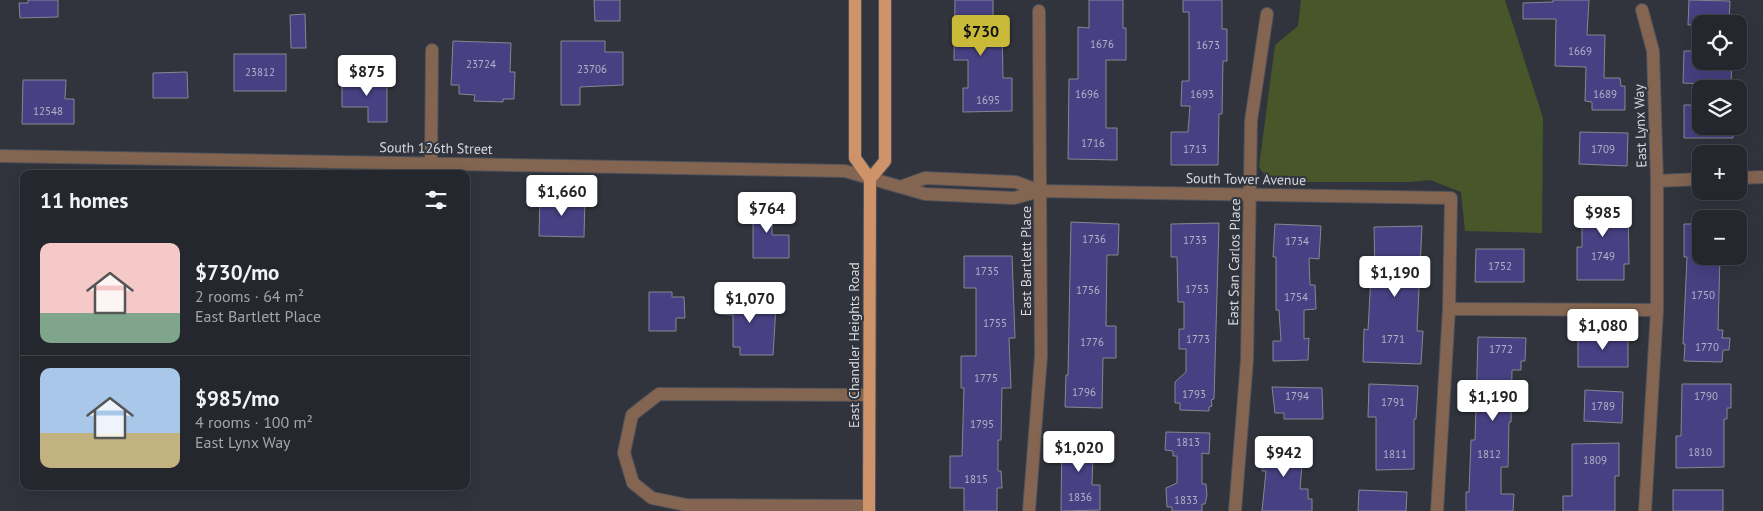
<!DOCTYPE html>
<meta charset="utf-8">
<style>
:root{--surface:#25272e;--page:#31333a;--text:#f1f3f6;--muted:#a3a5aa;--line:#42444a;--accent:#c9ba3a}
body{margin:0;font-family:"PT Sans",sans-serif;background:var(--page);color:var(--text);height:100vh;display:flex;flex-direction:column;font-size:19px;white-space:nowrap}
*{box-sizing:border-box;margin:0}
p{font-size:16px;color:var(--muted)}
.icon{flex:none;width:28px;height:28px;fill:none;stroke:currentColor;stroke-width:2;stroke-linecap:round;stroke-linejoin:round}
.map{position:relative;flex:1;overflow:hidden}
.side{position:absolute;left:20px;top:170px;width:450px;height:320px;display:flex;flex-direction:column;background:var(--surface);border-radius:10px;box-shadow:0 5px 20px #0002,0 0 0 1px var(--line)}
.side>*{flex:none}
.fabs{position:absolute;left:1692px;top:15px;display:grid;gap:10px}
.fabs a{display:grid;place-items:center;width:55px;height:55px;border-radius:10px;background:var(--surface);box-shadow:0 5px 20px #0002,0 0 0 1px var(--line);font-size:25px}
.price{position:absolute;translate:-50% -42px;padding:0 11px;border-radius:5px;background:#fff;color:#222;font-size:16px;line-height:32px;filter:drop-shadow(0 1px 2px #0008)}
.price::after{content:'';position:absolute;left:50%;top:30px;width:15px;height:11px;margin-left:-8px;background:inherit;clip-path:polygon(0 0,100% 0,50% 100%)}
.price.selected{background:var(--accent);color:#111}
ul{padding:0;list-style:none}
li{display:flex;align-items:center;gap:15px;height:125px;padding:0 20px}
li+li{border-top:1px solid var(--line)}
li span{display:grid;place-items:center;flex:none;width:140px;height:100px;border-radius:10px;color:#555}
li>.icon{margin-inline-start:auto}
span .icon{width:60px;height:60px;fill:#fffc;stroke-width:1}
li b{font-size:21px}
h2{display:flex;justify-content:space-between;align-items:center;height:60px;padding:0 20px;font-size:21px}
.map>svg:first-child{display:block}
</style>
<div class="map">
<svg width="1763" height="511" viewBox="0 0 1763 511">
<rect width="100%" height="100%" fill="#31343d"/>
<path fill="#47572a" d="M 1301,0 L 1505,0 L 1543,118 L 1542,233 L 1465,231 L 1461,192 L 1430,180 L 1410,182 L 1270,182 L 1259,167 L 1275,45 L 1298,26 Z"/>
<g fill="#474082" stroke="#868691">
<path d="M 28,0 L 58,0 L 58,17 L 20,18 L 19,3 L 28,3 Z"/>
<path d="M 594,0 L 620,0 L 620,21 L 595,21 Z"/>
<path d="M 955,0 L 993,0 L 993,28 L 1002,28 L 1003,78 L 1012,78 L 1012,111 L 963,112 L 963,88 L 968,88 L 968,60 L 954,60 Z"/>
<path d="M 1089,0 L 1123,0 L 1123,28 L 1126,28 L 1126,60 L 1106,60 L 1106,128 L 1117,128 L 1117,160 L 1068,159 L 1069,79 L 1078,79 L 1078,27 L 1089,28 Z"/>
<path d="M 1183,0 L 1222,0 L 1222,29 L 1227,29 L 1227,61 L 1223,61 L 1222,114 L 1219,114 L 1218,165 L 1171,165 L 1171,132 L 1188,132 L 1190,106 L 1181,106 L 1182,81 L 1189,81 L 1189,12 L 1183,12 Z"/>
<path d="M 1553,0 L 1589,0 L 1587,35 L 1605,35 L 1604,78 L 1620,78 L 1621,86 L 1625,86 L 1625,110 L 1592,110 L 1592,102 L 1585,101 L 1586,67 L 1555,66 L 1556,19 L 1523,19 L 1523,3 L 1553,2 Z"/>
<path d="M 1689,0 L 1730,1 L 1729,24 L 1688,25 Z"/>
<path d="M 305,14 L 306,48 L 291,48 L 290,15 Z"/>
<path d="M 453,41 L 511,43 L 510,72 L 515,72 L 514,99 L 503,99 L 503,102 L 474,101 L 475,95 L 459,94 L 459,85 L 451,85 Z"/>
<path d="M 561,41 L 605,41 L 605,52 L 623,52 L 623,85 L 580,87 L 580,105 L 561,105 Z"/>
<path d="M 1684,51 L 1701,51 L 1701,61 L 1732,61 L 1731,85 L 1683,83 Z"/>
<rect x="234" y="54" width="52" height="37"/>
<path d="M 187,72 L 188,98 L 153,98 L 153,73 Z"/>
<path d="M 355,79 L 387,79 L 387,122 L 368,122 L 368,107 L 342,107 L 342,81 L 355,81 Z"/>
<path d="M 23,80 L 66,80 L 65,99 L 74,99 L 74,124 L 22,124 Z"/>
<path d="M 1684,105 L 1701,105 L 1701,126 L 1733,126 L 1733,138 L 1684,138 Z"/>
<path d="M 1580,132 L 1628,133 L 1627,166 L 1579,164 Z"/>
<path d="M 540,197 L 585,198 L 584,237 L 539,236 Z"/>
<path d="M 1578,197 L 1628,197 L 1629,264 L 1624,264 L 1624,280 L 1577,280 L 1577,247 L 1582,247 L 1582,221 L 1578,220 Z"/>
<path d="M 753,202 L 772,202 L 772,235 L 789,235 L 789,258 L 753,258 Z"/>
<path d="M 1071,222 L 1119,224 L 1118,255 L 1107,255 L 1106,326 L 1116,326 L 1116,358 L 1103,358 L 1102,408 L 1065,407 L 1066,375 L 1068,375 Z"/>
<path d="M 1219,223 L 1214,399 L 1211,400 L 1212,406 L 1209,407 L 1209,411 L 1180,410 L 1180,403 L 1175,403 L 1175,382 L 1186,372 L 1186,349 L 1179,349 L 1179,329 L 1184,329 L 1184,302 L 1178,302 L 1177,257 L 1171,257 L 1171,224 Z"/>
<path d="M 1275,224 L 1321,226 L 1319,259 L 1309,258 L 1310,285 L 1315,285 L 1316,309 L 1304,310 L 1304,339 L 1309,338 L 1308,360 L 1273,361 L 1273,341 L 1281,341 L 1279,310 L 1276,310 L 1276,257 L 1273,257 Z"/>
<path d="M 1684,224 L 1701,224 L 1701,256 L 1720,256 L 1718,330 L 1723,330 L 1722,338 L 1730,338 L 1729,350 L 1723,350 L 1722,362 L 1684,361 L 1685,344 L 1683,344 L 1687,257 L 1684,257 Z"/>
<path d="M 1422,226 L 1417,331 L 1423,331 L 1421,364 L 1363,362 L 1364,329 L 1368,330 L 1371,276 L 1375,276 L 1374,227 Z"/>
<path d="M 1476,249 L 1524,249 L 1524,282 L 1475,282 Z"/>
<path d="M 964,256 L 1012,256 L 1015,338 L 1009,338 L 1011,388 L 1002,388 L 1001,440 L 998,440 L 998,471 L 1001,471 L 1002,488 L 997,488 L 997,511 L 964,511 L 964,488 L 950,488 L 950,456 L 962,456 L 964,388 L 961,388 L 961,356 L 976,356 L 976,288 L 964,288 Z"/>
<path d="M 649,292 L 672,292 L 672,297 L 684,297 L 685,318 L 676,318 L 676,331 L 649,331 Z"/>
<path d="M 720,297 L 755,297 L 755,305 L 776,306 L 773,355 L 740,355 L 740,347 L 733,347 L 733,315 L 720,314 L 720,311 L 715,311 L 715,301 Z"/>
<rect x="1578" y="335" width="50" height="32"/>
<path d="M 1478,337 L 1526,338 L 1525,361 L 1521,361 L 1521,370 L 1512,370 L 1511,422 L 1509,422 L 1508,467 L 1501,467 L 1501,494 L 1514,494 L 1513,511 L 1466,511 L 1466,492 L 1469,492 L 1471,440 L 1475,440 Z"/>
<path d="M 1369,384 L 1418,386 L 1416,419 L 1414,419 L 1414,469 L 1376,470 L 1376,417 L 1368,417 Z"/>
<path d="M 1682,384 L 1731,384 L 1731,408 L 1727,408 L 1727,419 L 1724,419 L 1724,467 L 1676,468 L 1676,436 L 1681,436 Z"/>
<path d="M 1272,387 L 1322,388 L 1323,419 L 1284,419 L 1284,413 L 1275,413 Z"/>
<path d="M 1585,390 L 1623,392 L 1622,423 L 1584,421 Z"/>
<path d="M 1166,432 L 1210,433 L 1209,454 L 1202,453 L 1202,484 L 1206,484 L 1207,495 L 1205,504 L 1202,504 L 1202,511 L 1172,511 L 1172,507 L 1167,507 L 1166,488 L 1177,483 L 1177,456 L 1173,456 L 1173,451 L 1165,450 Z"/>
<path d="M 1062,433 L 1100,435 L 1100,456 L 1093,455 L 1092,485 L 1100,485 L 1100,510 L 1061,511 Z"/>
<path d="M 1272,439 L 1297,442 L 1296,452 L 1303,453 L 1300,489 L 1308,489 L 1308,499 L 1312,499 L 1312,511 L 1262,511 L 1266,471 L 1262,471 L 1265,441 L 1271,442 Z"/>
<path d="M 1619,443 L 1619,476 L 1615,476 L 1615,511 L 1563,511 L 1563,496 L 1572,496 L 1572,444 Z"/>
<path d="M 1359,490 L 1407,492 L 1406,511 L 1358,511 Z"/>
<rect x="1673" y="490" width="50" height="21"/>
</g>
<g fill="none" stroke-linecap="round" stroke-linejoin="round">
<g stroke="#4f525a" stroke-width="14">
<g id="minor">
<path d="M 1642,10 L 1653,51 L 1657,181 L 1657,310 L 1645,511"/>
<path d="M 0,156 L 845,171 L 925,194 L 1014,198 L 1040,191 L 1451,198 L 1449,309 L 1437,511"/>
<path d="M 431,163 L 432,50"/>
<path d="M 1739,178 L 1763,177"/>
<path d="M 1657,181 L 1701,179"/>
<path d="M 903,186 L 925,178 L 1016,182 L 1040,191"/>
<path d="M 1449,309 L 1657,310"/>
<path d="M 868,395 L 659,394 L 632,415 L 624,453 L 633,483 L 652,498 L 686,505 L 869,506"/>
<path d="M 1029,511 L 1041,356 L 1039,11"/>
<path d="M 1235,511 L 1247,360 L 1251,121 L 1267,14"/>
</g>
</g>
<g stroke="#4f525a" stroke-width="14">
<g id="major">
<path d="M 855,0 L 855,158 L 870,179 L 869,511"/>
<path d="M 870,179 L 885,161 L 885,0"/>
</g>
</g>
<use href="#minor" stroke="#836551" stroke-width="12"/>
<use href="#major" stroke="#cf936a" stroke-width="12"/>
</g>
<g text-anchor="middle" dominant-baseline="central" stroke-width="4" stroke-linejoin="round" paint-order="stroke">
<g font-size="11" fill="#b2b2c7">
<text x="1102" y="44">1676</text>
<text x="1208" y="45">1673</text>
<text x="1580" y="51">1669</text>
<text x="481" y="64">23724</text>
<text x="592" y="69">23706</text>
<text x="260" y="72">23812</text>
<text x="1087" y="94">1696</text>
<text x="1202" y="94">1693</text>
<text x="1605" y="94">1689</text>
<text x="988" y="100">1695</text>
<text x="48" y="111">12548</text>
<text x="1093" y="143">1716</text>
<text x="1195" y="149">1713</text>
<text x="1603" y="149">1709</text>
<text x="1094" y="239">1736</text>
<text x="1195" y="240">1733</text>
<text x="1297" y="241">1734</text>
<text x="1603" y="256">1749</text>
<text x="1500" y="266">1752</text>
<text x="987" y="271">1735</text>
<text x="1197" y="289">1753</text>
<text x="1088" y="290">1756</text>
<text x="1703" y="295">1750</text>
<text x="1296" y="297">1754</text>
<text x="995" y="323">1755</text>
<text x="1198" y="339">1773</text>
<text x="1393" y="339">1771</text>
<text x="1092" y="342">1776</text>
<text x="1707" y="347">1770</text>
<text x="1501" y="349">1772</text>
<text x="986" y="378">1775</text>
<text x="1084" y="392">1796</text>
<text x="1194" y="394">1793</text>
<text x="1297" y="396">1794</text>
<text x="1706" y="396">1790</text>
<text x="1393" y="402">1791</text>
<text x="1603" y="406">1789</text>
<text x="982" y="424">1795</text>
<text x="1188" y="442">1813</text>
<text x="1700" y="452">1810</text>
<text x="1395" y="454">1811</text>
<text x="1489" y="454">1812</text>
<text x="1595" y="460">1809</text>
<text x="976" y="479">1815</text>
<text x="1080" y="497">1836</text>
<text x="1186" y="500">1833</text>
</g>
<g font-size="14" fill="#d6d8de" stroke="#31343d">
<text transform="translate(1640 126) rotate(-92)">East Lynx Way</text>
<text transform="translate(436 148) rotate(1)">South 126th Street</text>
<text transform="translate(1246 179) rotate(1)">South Tower Avenue</text>
<text transform="translate(1026 261) rotate(-90)">East Bartlett Place</text>
<text transform="translate(1234 262) rotate(-89)">East San Carlos Place</text>
<text transform="translate(854 345) rotate(-90)">East Chandler Heights Road</text>
</g>
</g>
</svg>
<div class="fabs">
<a><svg class="icon" aria-label="locate" viewBox="0 0 24 24"><circle cx="12" cy="12" r="6"/><path d="M12 2v4M12 18v4M2 12h4M18 12h4"/></svg></a>
<a><svg class="icon" aria-label="layers" viewBox="0 0 24 24"><path d="M12 4l9 5-9 5-9-5zM3 14l9 5 9-5"/></svg></a>
<a>+</a>
<a>−</a>
</div>
<b class="price selected" style="left:981px;top:57px">$730</b>
<b class="price" style="left:367px;top:97px">$875</b>
<b class="price" style="left:562px;top:217px">$1,660</b>
<b class="price" style="left:767px;top:234px">$764</b>
<b class="price" style="left:1603px;top:238px">$985</b>
<b class="price" style="left:1395px;top:298px">$1,190</b>
<b class="price" style="left:750px;top:324px">$1,070</b>
<b class="price" style="left:1603px;top:351px">$1,080</b>
<b class="price" style="left:1493px;top:422px">$1,190</b>
<b class="price" style="left:1079px;top:473px">$1,020</b>
<b class="price" style="left:1284px;top:478px">$942</b>
<section class="side">
<h2>11 homes<svg class="icon" aria-label="filters" viewBox="0 0 24 24"><path d="M4 7h16M4 17h16"/><circle cx="9" cy="7" r="2"/><circle cx="15" cy="17" r="2"/></svg></h2>
<ul>
<li><span style="background:linear-gradient(#f6c9c9 70%,#7fa58c 0)"><svg class="icon" aria-label="home" viewBox="0 0 24 24"><path d="M3 11l9-7 9 7M6 9v11h12V9"/></svg></span><div><b>$730/mo</b><p>2 rooms · 64 m²</p><p>East Bartlett Place</p></div></li>
<li><span style="background:linear-gradient(#a9c7e8 65%,#c2b280 0)"><svg class="icon" aria-label="home" viewBox="0 0 24 24"><path d="M3 11l9-7 9 7M6 9v11h12V9"/></svg></span><div><b>$985/mo</b><p>4 rooms · 100 m²</p><p>East Lynx Way</p></div></li>
</ul>
</section>
</div>
